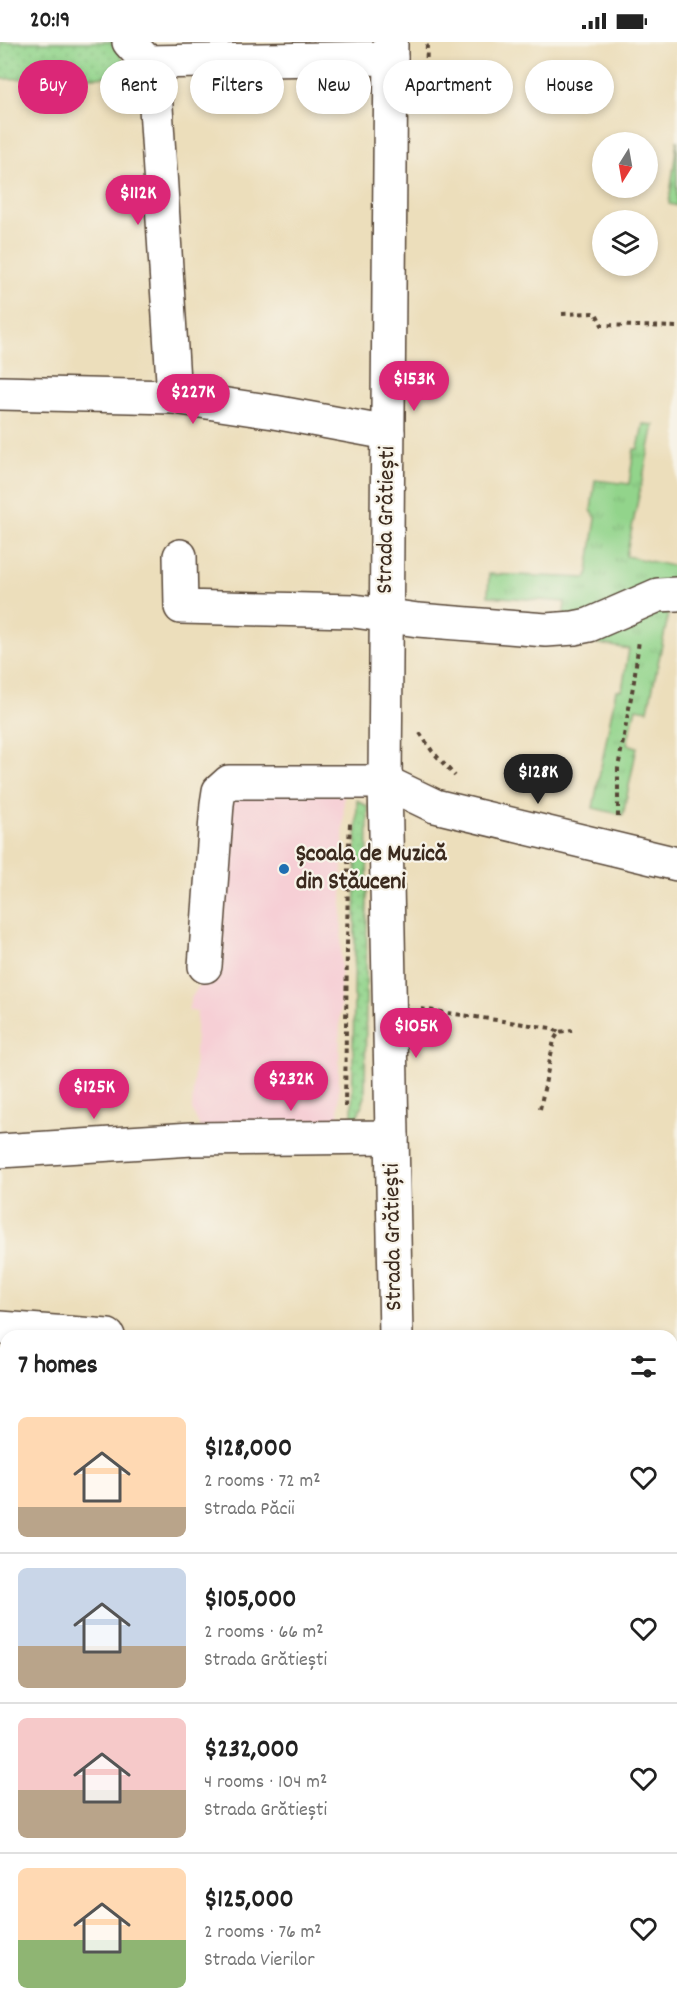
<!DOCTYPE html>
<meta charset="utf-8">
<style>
:root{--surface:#fff;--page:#f2f2f2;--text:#222;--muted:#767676;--line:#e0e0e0;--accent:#db2777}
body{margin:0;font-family:Dekko,sans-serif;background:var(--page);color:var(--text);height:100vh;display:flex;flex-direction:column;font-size:22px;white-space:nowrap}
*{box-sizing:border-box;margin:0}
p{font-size:20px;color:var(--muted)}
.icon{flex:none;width:33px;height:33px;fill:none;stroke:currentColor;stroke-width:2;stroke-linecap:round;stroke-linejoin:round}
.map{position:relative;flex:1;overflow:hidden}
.drawer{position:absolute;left:0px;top:1288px;width:678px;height:686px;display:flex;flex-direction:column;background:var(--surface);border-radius:18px 18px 0 0;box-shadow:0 3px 9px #0003}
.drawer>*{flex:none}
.top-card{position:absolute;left:18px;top:18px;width:642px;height:54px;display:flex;gap:12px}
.needle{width:39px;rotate:191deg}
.controls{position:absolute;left:592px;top:90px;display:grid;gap:12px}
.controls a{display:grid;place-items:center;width:66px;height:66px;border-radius:50%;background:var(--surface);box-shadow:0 3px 9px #0003;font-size:30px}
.price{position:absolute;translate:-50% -51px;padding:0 14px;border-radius:21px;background:var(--accent);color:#fff;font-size:20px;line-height:39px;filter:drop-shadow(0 2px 3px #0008)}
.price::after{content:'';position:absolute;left:50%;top:36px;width:18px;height:14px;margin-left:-9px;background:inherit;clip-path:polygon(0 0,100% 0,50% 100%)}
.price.current{background:#222;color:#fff}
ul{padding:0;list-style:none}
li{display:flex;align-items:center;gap:18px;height:150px;padding:0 18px}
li+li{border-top:2px solid var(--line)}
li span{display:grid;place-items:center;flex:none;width:168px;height:120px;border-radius:9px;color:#555}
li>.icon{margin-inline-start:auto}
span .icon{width:72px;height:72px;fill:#fffc;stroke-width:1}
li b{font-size:26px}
h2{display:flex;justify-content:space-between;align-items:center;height:72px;padding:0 18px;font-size:26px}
.pill{padding:0 21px;border-radius:27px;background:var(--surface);box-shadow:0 3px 9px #0003;font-size:21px;line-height:54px}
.pill.current{background:var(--accent);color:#fff}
.status{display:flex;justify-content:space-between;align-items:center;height:42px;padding:0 30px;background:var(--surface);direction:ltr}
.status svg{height:16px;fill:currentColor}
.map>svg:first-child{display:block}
</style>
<div class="status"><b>20:19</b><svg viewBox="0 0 49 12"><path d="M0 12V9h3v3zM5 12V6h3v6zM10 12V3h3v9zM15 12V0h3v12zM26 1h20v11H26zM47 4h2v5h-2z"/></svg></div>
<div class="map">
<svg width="677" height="1973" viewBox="0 0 677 1973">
<defs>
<pattern id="grass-tufts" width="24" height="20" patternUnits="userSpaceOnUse" patternTransform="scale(1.5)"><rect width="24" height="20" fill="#92d48b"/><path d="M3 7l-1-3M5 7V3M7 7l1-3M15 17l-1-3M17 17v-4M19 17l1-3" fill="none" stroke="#7fb678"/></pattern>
<pattern id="garden-dots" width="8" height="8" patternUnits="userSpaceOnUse" patternTransform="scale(1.5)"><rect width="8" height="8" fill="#92d48b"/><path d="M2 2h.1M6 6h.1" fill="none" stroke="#7fb678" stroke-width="1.8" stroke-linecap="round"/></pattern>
</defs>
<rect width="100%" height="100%" fill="#f7f3e8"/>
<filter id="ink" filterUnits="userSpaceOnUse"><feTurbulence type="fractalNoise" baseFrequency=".0167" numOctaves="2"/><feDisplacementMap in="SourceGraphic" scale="12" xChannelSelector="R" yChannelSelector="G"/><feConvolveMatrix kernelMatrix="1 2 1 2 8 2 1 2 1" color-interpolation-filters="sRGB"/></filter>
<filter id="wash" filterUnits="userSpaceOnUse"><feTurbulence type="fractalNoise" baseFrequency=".008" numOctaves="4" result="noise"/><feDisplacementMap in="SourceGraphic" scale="24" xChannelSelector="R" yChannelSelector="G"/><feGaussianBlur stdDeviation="1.35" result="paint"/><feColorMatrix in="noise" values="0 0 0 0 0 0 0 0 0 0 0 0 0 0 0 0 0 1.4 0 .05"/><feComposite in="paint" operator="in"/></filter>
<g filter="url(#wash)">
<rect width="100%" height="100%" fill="#ecdebb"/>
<path fill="#f6cfd5" d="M 240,751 L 344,752 L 338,1087 L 201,1087 L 192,1068 L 197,969 L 188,969 L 191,956 L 220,912 L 227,767 Z"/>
<g fill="url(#grass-tufts)" stroke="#667f54" stroke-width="1.5">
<path d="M 677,98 L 677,164 L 669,162 Z"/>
<path d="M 643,382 L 654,383 L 626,514 L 677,525 L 677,543 L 563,582 L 565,560 L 488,554 L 489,532 L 587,536 L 596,476 L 591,468 L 595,438 L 629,442 L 634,407 L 638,407 Z"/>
<path d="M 671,561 L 648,668 L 636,666 L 627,702 L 637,705 L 623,773 L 593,766 L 616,648 L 622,648 L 629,607 L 560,595 Z"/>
</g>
<g fill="url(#garden-dots)" stroke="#667f54" stroke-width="1.5">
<path d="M 0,0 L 115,0 L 130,34 L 0,37 Z"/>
<path d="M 357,758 L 368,765 L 365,1055 L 357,1075 L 352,1081 Z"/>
</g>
</g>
<g filter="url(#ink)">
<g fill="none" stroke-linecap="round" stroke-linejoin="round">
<g stroke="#564536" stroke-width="36">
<g id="minor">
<path d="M 129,0 L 147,20 L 155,49 L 174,355"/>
<path d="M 391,0 L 385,740 L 396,1294"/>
<path d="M 147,20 L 391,16"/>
<path d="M 0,351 L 174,355 L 274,370 L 388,391"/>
<path d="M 180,514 L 181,565 L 354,569 L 418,578 L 546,588 L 574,586 L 589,583 L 658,553 L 677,552"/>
<path d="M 205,924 L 217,762 L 219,749 L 229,740 L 385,740 L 435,764 L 677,822"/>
<path d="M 0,1109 L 192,1097 L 392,1095"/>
<path d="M 0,1286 L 108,1294"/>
<path d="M 672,1425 L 677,1403"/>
<path d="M 0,1745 L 6,1746"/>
<path d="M 46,1968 L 46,1973"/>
<path d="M 394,1968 L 394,1973"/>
<path d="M 555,1973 L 556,1968"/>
</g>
</g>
<g stroke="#564536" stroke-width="4" stroke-dasharray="4.5 4.5" stroke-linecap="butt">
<path d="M 426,43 L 427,0"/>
<path d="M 562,272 L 596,271 L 602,283 L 677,285"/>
<path d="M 420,691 L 432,709 L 455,734"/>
<path d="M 618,775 L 618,726 L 634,639 L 639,598"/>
<path d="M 421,967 L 551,986 L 559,990"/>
<path d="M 345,1065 L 348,825 L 350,781"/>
<path d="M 540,1067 L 554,998 L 559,990 L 572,988"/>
</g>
<use href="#minor" stroke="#fff" stroke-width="33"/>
</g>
</g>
<circle fill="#1f6fb2" stroke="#f7f3e8" stroke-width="2" cx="284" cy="827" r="6"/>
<g text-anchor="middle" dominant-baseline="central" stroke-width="4.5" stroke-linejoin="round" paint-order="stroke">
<g font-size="24" fill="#3b2a1e" stroke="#f7f3e8">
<text transform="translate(387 478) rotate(-89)">Strada Grătiești</text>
<text transform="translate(394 1195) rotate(-91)">Strada Grătiești</text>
</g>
<g font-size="24" font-weight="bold" fill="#3b2a1e" stroke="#f7f3e8" text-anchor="start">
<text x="296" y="813">Școala de Muzică<tspan x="296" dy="28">din Stăuceni</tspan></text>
</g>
</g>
</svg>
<div class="controls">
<a><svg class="needle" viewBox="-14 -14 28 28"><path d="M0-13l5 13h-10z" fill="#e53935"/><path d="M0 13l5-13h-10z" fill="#767676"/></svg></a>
<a><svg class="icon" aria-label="layers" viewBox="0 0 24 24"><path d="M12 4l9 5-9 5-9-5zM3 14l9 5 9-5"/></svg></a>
</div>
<b class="price" style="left:138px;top:184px">$112K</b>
<b class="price" style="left:414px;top:370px">$153K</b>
<b class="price" style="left:193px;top:383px">$227K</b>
<b class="price current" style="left:538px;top:763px">$128K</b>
<b class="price" style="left:416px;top:1017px">$105K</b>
<b class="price" style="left:291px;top:1070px">$232K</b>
<b class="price" style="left:94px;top:1078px">$125K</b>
<div class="top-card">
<a class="pill current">Buy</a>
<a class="pill">Rent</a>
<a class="pill">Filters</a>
<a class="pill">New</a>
<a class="pill">Apartment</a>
<a class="pill">House</a>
</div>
<section class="drawer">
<h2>7 homes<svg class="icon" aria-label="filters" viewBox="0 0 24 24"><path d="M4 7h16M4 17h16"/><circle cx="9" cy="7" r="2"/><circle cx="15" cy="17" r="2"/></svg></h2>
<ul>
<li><span style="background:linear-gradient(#ffd9b3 75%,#b9a48a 0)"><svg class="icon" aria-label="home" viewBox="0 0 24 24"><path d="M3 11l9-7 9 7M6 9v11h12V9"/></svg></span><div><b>$128,000</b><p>2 rooms · 72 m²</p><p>Strada Păcii</p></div><svg class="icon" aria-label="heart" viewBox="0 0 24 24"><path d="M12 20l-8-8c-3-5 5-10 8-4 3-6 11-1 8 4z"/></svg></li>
<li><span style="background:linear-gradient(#c9d6e8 65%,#b9a48a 0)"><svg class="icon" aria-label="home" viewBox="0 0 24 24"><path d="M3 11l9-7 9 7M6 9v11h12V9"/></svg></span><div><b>$105,000</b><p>2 rooms · 66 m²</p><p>Strada Grătiești</p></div><svg class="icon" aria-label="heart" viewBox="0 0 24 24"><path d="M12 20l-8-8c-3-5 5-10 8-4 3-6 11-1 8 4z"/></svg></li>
<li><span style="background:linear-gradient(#f6c9c9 60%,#b9a48a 0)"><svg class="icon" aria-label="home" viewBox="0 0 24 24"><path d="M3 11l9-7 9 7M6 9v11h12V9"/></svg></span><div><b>$232,000</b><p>4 rooms · 104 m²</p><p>Strada Grătiești</p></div><svg class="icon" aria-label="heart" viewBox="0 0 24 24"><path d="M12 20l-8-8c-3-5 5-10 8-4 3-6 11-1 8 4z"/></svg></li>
<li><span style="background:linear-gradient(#ffd9b3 60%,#8fb573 0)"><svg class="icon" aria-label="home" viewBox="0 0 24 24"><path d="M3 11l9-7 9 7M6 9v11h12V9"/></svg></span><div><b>$125,000</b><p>2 rooms · 76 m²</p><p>Strada Vierilor</p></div><svg class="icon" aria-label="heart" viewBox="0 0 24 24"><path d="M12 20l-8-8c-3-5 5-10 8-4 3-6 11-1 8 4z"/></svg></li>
</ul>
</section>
</div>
